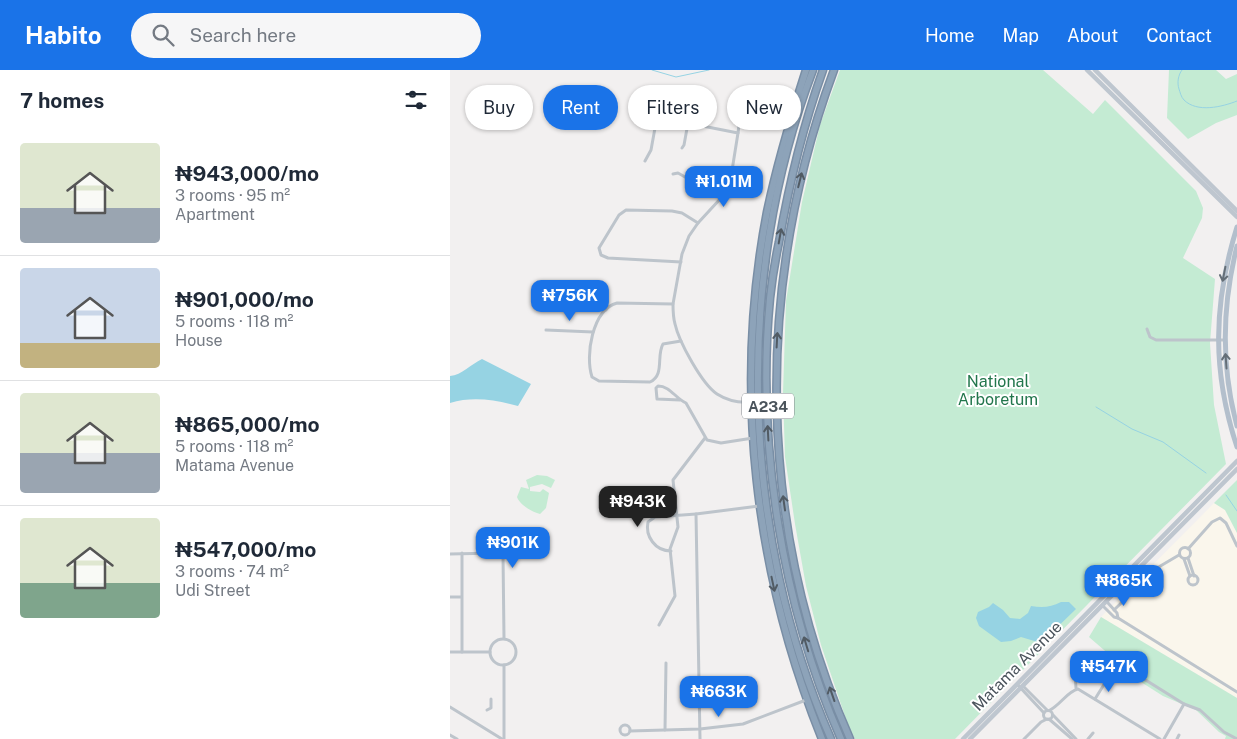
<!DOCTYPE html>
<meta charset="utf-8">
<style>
:root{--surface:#fff;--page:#f6f6f7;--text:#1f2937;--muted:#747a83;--line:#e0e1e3;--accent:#1a73e8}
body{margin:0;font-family:"Public Sans",sans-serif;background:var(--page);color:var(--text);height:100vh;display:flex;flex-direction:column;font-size:19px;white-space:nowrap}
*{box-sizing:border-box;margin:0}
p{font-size:16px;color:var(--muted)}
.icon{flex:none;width:28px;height:28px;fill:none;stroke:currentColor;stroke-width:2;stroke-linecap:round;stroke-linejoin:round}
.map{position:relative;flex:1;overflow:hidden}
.drawer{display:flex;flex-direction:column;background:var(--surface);width:450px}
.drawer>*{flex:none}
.top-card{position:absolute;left:15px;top:15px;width:475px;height:45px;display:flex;gap:10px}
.price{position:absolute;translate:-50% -42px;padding:0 11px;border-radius:10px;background:var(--accent);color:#fff;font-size:16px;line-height:32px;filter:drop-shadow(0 1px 2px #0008)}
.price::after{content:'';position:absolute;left:50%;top:30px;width:15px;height:11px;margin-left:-8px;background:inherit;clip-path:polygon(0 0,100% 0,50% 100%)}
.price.on{background:#222;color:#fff}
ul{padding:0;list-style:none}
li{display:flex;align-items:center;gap:15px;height:125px;padding:0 20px}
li+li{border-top:1px solid var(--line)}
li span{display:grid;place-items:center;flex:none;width:140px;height:100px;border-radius:5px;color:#555}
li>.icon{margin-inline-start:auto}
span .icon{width:60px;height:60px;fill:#fffc;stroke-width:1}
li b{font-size:21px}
h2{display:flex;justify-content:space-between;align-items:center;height:60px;padding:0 20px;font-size:21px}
.chip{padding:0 18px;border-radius:22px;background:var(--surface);box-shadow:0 1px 4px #0004;font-size:18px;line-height:45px}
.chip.on{background:var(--accent);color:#fff}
header{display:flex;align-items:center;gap:30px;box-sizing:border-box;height:70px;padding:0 25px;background:var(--accent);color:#fff}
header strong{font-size:24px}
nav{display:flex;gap:28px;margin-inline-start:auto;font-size:18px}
.search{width:350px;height:45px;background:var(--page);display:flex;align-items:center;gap:12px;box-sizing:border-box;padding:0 18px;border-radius:28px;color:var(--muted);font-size:19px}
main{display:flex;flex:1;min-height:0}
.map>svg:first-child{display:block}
</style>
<header>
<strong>Habito</strong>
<div class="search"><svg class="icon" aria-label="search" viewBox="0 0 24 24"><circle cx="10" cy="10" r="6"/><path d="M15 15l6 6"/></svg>Search here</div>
<nav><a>Home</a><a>Map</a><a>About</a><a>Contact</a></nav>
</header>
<main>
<section class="drawer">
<h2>7 homes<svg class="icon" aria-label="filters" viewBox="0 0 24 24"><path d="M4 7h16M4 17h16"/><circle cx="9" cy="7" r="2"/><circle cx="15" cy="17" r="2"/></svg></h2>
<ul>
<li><span style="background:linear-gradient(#dfe7d0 65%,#9aa5b1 0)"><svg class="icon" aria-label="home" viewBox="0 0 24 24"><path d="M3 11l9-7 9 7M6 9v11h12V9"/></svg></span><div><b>₦943,000/mo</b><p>3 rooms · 95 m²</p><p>Apartment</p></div></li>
<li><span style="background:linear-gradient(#c9d6e8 75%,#c2b280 0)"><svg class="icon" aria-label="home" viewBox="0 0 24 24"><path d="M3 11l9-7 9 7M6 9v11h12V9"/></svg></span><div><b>₦901,000/mo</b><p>5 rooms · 118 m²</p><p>House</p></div></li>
<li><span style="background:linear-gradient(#dfe7d0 60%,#9aa5b1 0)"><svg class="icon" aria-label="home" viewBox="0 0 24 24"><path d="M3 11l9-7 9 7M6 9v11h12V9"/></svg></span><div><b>₦865,000/mo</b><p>5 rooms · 118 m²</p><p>Matama Avenue</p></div></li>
<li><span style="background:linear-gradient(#dfe7d0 65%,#7fa58c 0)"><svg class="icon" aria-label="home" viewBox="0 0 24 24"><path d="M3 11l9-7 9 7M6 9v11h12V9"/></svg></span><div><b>₦547,000/mo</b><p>3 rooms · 74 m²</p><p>Udi Street</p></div></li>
</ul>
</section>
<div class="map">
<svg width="787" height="669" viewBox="0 0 787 669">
<rect width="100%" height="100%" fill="#f2f0f0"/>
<path fill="#faf6ec" d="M 764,433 L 775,440 L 787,463 L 787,628 L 651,547 Z"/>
<g fill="#c4ebd3">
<path d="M 390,0 L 593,0 L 643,44 L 655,30 L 746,121 L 753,138 L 752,148 L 733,188 L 765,209 L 760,273 L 764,335 L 776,394 L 505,669 L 405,669 L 399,658 L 371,575 L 356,516 L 345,454 L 335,387 L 333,323 L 336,231 L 352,132 L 370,55 Z"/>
<path d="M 719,0 L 766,0 L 776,9 L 787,4 L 787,45 L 766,53 L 738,69 L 717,48 Z"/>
<path d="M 87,405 L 97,406 L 105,410 L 101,418 L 92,414 L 80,417 L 80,421 L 90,422 L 93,419 L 99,423 L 96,438 L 90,444 C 82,442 70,435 67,427 L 71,417 L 79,419 L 76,410 Z"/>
<path d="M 787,410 L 787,463 L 775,440 L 764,433 Z"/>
<path d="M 651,547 L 787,628 L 787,669 L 775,669 L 776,666 L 769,662 L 746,640 L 713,626 L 691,612 L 639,567 Z"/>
</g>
<g fill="#96d3e3">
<path d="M 32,289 L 81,314 L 68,336 C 46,330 23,326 0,333 L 0,306 C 12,305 21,294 32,289 Z"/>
<path d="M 611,532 L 619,532 L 626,539 L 591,573 L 571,567 L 561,571 L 551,572 L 529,556 L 526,548 L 528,542 L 539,537 L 543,533 L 553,540 L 560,548 L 570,549 L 578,543 L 581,536 C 593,538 601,537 611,532 Z"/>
</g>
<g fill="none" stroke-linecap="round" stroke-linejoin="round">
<g stroke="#96d3e3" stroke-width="1">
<path d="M 202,0 L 226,7 L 259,0"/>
<path d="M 732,0 C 728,5 727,13 729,19 C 730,22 731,27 734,30 C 747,43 772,37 787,31"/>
<path d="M 646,337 L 682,359 L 713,372 L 756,403"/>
<path d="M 776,425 L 787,441"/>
</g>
<g stroke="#798ea5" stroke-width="9">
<g id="highway">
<path d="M 356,0 C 341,47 327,94 317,142 C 283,319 305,503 372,669"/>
<path d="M 363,0 C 283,209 291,464 381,669"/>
<path d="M 373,0 C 353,56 339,114 329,172 C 325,191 322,209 320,228 C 306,374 332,535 391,669"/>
<path d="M 384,0 C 304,216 306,457 400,669"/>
</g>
</g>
<g stroke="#bdc4cb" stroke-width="3">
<path d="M 288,63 L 290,47"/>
<path d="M 232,78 L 234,75 L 238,53"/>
<path d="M 195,91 L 201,80 L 207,47 L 288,63 L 280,113 L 271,128 L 248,153 L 239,166 L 232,184 L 223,234 C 223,241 223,247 225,254 C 229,272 252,314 267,324 C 278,331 289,333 301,332"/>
<path d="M 223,104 L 228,103 L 235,107 L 247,108 L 271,128"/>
<path d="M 231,192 L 158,188 L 151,185 L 149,178 L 169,145 L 176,140 L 222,141 L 232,143 L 248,153"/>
<path d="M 125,221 L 156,240"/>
<path d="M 223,234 L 167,233 C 142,240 135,286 142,307 L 149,311 L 200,312 C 215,305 206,286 213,274 L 231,271"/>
<path d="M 697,259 L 700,267 L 706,270 L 775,270"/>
<path d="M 96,260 L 143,262"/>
<path d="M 230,330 L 207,329 L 206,318 L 208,316 C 220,316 225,328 236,333 L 257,370 L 271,373 L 303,368"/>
<circle cx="735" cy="483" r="5.5"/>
<path d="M 738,479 L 762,452 L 770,448 L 776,453 L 787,476"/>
<path d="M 221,481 C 205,481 195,466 198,452 L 205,447 L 246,444"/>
<path d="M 12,483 L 12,582"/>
<path d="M 0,484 L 46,483 L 53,485 L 54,568"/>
<path d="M 738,488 L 744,506"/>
<path d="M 734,489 L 740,506"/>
<circle cx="743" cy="510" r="5"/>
<path d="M 0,527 L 11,527"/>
<path d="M 658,533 L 667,543 L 668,548"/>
<path d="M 654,537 L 664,547 L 668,548 L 787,622"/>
<path d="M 664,540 L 707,498 L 729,485"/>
<path d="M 209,555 L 225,526 L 220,479 L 228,457 L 223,410 L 255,368"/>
<circle cx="53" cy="582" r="13"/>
<path d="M 0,582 L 40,582"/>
<path d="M 624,589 L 626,618"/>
<path d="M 678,596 L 694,609 L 734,634 L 714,669"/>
<path d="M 567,614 L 594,643"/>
<path d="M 573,616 L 597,640"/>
<path d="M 645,629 L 658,608"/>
<path d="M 734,634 L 750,640 L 774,662 L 787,669"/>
<path d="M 0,637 L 52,669"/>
<path d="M 37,640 L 41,638 L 41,629"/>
<path d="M 600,640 C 610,635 618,621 628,619 L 710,669"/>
<circle cx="598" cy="645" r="4.5"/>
<path d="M 603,645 L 626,669"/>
<path d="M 599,649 L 622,669"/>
<circle cx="175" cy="660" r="5"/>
<path d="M 215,660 L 216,593"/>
<path d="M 180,661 L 250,659 L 293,654 L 356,630"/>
<path d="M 0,665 L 7,669"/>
<path d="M 54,669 L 54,595"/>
<path d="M 250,669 L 246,444 L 309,436"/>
<path d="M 574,669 L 591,652 L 597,649"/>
<path d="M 638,669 L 643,663"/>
<path d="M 727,669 L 729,665"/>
</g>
<g stroke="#bec6cf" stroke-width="4.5">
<path d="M 637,0 L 787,147"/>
<path d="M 645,0 L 787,141"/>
<path d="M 513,669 L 787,391"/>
<path d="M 520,669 L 787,399"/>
</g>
<g stroke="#b3bfcc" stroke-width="5">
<path d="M 787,157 C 763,234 762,301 787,377"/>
<path d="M 787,176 C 772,236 771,297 787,356"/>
</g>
<use href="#highway" stroke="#8da3b9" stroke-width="6"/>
</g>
<defs><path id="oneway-shaft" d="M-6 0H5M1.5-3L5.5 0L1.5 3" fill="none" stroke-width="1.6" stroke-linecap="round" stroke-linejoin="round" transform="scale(1.25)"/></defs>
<g stroke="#515b64">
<use href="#oneway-shaft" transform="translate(350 110) rotate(-76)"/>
<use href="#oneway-shaft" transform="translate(330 166) rotate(-80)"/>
<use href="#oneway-shaft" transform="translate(327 270) rotate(-87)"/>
<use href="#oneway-shaft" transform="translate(318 363) rotate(-93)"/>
<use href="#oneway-shaft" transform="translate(334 433) rotate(-98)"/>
<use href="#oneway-shaft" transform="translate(323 514) rotate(78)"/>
<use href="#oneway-shaft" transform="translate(356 574) rotate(-107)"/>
<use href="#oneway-shaft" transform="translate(382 624) rotate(-109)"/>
</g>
<g stroke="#646e77">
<use href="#oneway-shaft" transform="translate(774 204) rotate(101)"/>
<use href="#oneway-shaft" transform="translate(776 291) rotate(-94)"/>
</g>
<g text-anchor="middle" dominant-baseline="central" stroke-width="4" stroke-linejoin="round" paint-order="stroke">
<rect fill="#fff" stroke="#80878c" stroke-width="1" x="292" y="323.5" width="52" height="25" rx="4"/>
<g font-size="15" font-weight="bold" fill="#4a535b">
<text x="318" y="336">A234</text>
</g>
<g font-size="16" fill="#22764c" stroke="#fff">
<text x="548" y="311">National<tspan x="548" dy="18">Arboretum</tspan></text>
</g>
<g font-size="16" fill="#4a535b" stroke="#fff">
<text transform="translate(567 596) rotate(-45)">Matama Avenue</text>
</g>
</g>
</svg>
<b class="price" style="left:274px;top:138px">₦1.01M</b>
<b class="price" style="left:120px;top:252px">₦756K</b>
<b class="price on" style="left:188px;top:458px">₦943K</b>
<b class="price" style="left:63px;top:499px">₦901K</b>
<b class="price" style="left:674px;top:537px">₦865K</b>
<b class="price" style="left:659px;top:623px">₦547K</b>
<b class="price" style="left:269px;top:648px">₦663K</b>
<div class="top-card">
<a class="chip">Buy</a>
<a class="chip on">Rent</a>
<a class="chip">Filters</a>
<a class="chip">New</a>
</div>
</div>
</main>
